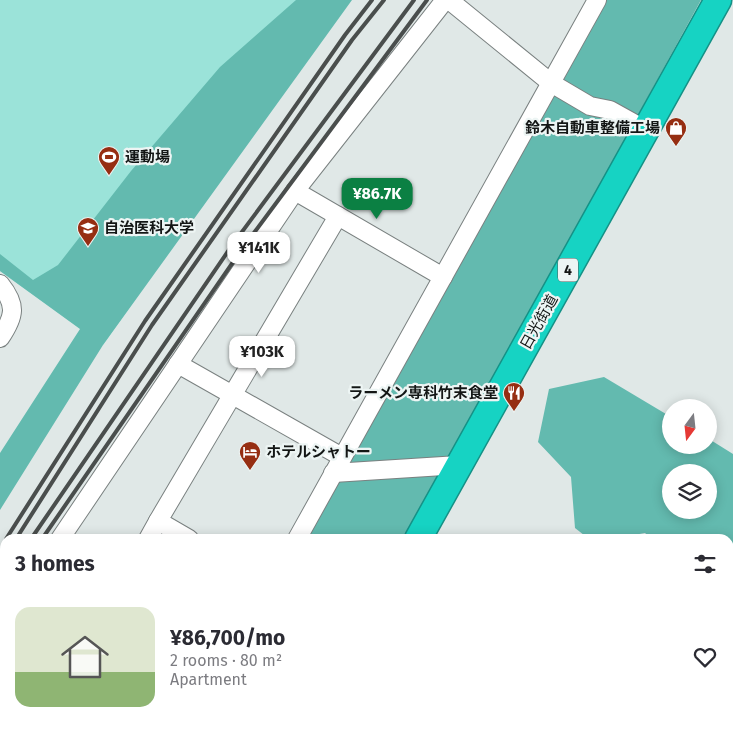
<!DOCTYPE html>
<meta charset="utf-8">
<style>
:root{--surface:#fff;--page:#f2f2f3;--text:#2b2b33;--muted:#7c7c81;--line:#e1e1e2;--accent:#0b8043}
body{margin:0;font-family:"Fira Sans","Noto Sans JP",sans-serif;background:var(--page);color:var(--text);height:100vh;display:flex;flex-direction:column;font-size:19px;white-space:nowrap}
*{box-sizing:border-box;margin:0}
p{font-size:16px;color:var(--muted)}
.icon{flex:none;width:28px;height:28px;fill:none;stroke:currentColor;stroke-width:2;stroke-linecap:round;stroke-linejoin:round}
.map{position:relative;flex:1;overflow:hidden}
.details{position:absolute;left:0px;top:534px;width:734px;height:196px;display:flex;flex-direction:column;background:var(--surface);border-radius:15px 15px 0 0;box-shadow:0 2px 12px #0003}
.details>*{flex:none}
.needle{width:32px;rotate:195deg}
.tools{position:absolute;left:662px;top:399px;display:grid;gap:10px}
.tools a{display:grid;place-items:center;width:55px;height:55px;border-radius:50%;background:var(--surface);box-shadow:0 2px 12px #0003;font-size:25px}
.price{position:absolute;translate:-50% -42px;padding:0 11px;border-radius:10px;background:#fff;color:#222;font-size:16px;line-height:32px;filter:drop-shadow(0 1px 2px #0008)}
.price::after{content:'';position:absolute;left:50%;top:30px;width:15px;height:11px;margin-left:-8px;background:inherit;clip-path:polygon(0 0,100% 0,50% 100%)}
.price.on{background:var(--accent);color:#fff}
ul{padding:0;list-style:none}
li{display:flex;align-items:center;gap:15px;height:125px;padding:0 15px}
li+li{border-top:1px solid var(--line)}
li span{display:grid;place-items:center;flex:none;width:140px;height:100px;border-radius:15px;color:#555}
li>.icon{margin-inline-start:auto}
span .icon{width:60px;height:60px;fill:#fffc;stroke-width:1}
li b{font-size:21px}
h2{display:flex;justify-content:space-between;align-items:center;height:60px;padding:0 15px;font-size:21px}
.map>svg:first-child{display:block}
</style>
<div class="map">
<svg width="733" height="729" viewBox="0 0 733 729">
<rect width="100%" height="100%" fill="#e0e8e7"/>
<path fill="#9be3d9" d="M 0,0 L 346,0 L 103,345 L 0,271 Z"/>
<g fill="#63baaf" fill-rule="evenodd">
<path d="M 296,0 L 352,0 L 103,345 L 0,510 L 0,453 L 80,329 L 0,271 L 0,254 L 33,280 L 58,265 L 131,171 L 220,67 Z"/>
<path d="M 592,0 L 701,0 L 406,539 L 306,539 Z"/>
<path d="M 604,377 L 671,417 L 671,445 L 709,445 L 709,439 L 733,454 L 733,561 L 729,566 L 729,539 L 652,539 L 645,533 L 612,539 L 589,539 L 575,528 L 571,477 L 538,442 L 549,389 ZM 671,472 L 709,472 L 709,510 L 671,510 Z"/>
<path d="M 206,725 L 303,725 L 301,729 L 204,729 Z"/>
</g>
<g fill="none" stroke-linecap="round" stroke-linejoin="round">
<g stroke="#7a8180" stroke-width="20">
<g id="minor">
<path d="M 449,0 L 551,83 L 590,106 L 610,110 L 646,130"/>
<path d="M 295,191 L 443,277"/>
<path d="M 0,284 C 17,305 15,316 0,338"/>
<path d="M 178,364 L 342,457"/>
<path d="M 333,473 L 459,465"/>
<path d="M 60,539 L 295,191 L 445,0"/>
<path d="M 148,539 L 158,521"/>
<path d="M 189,539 L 158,521 L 338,216"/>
<path d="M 297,539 L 597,0"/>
<path d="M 729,576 L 733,570"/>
<path d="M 0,627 L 5,619"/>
<path d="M 29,729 L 31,725"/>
<path d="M 191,729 L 193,725"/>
<path d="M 628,729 L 631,725"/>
</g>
</g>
<g stroke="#159186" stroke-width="29">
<g id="highway">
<path d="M 418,539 L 718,0"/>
<path d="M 311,729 L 314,725"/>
</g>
</g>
<use href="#minor" stroke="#fff" stroke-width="18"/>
<use href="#highway" stroke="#16d3c3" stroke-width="26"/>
<g stroke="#4a4e4d" stroke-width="4">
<path d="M 6,539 L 145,321 L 345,35 L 372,0"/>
<path d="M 16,539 L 152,325 L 352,40 L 384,0"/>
<path d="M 31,539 L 233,244 L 414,0"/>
<path d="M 42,539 L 242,249 L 427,0"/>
<path d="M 0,564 L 5,556"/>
<path d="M 0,585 L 5,577"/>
<path d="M 0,602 L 5,595"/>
</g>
</g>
<defs>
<g id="shop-pin" transform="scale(1.125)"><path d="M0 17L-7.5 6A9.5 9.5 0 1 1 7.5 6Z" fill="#962e12" stroke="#edf5f4"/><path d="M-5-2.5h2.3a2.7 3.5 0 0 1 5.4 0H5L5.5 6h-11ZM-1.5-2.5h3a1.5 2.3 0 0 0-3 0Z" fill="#fff"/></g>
<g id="stadium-pin" transform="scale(1.125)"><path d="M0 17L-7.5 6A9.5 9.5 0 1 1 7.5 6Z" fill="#962e12" stroke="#edf5f4"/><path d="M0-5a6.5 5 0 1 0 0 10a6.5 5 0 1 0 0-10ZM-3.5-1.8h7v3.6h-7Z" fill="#fff"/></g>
<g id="university-pin" transform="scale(1.125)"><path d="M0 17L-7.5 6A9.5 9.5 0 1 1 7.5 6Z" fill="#962e12" stroke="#edf5f4"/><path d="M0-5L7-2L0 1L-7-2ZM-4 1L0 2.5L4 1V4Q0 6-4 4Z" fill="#fff"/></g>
<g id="restaurant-pin" transform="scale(1.125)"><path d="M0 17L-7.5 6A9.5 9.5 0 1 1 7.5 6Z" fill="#962e12" stroke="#edf5f4"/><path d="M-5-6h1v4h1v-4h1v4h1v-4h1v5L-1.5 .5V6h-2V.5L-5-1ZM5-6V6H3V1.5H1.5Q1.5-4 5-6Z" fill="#fff"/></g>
<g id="hotel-pin" transform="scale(1.125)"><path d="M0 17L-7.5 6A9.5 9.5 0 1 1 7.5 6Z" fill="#962e12" stroke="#edf5f4"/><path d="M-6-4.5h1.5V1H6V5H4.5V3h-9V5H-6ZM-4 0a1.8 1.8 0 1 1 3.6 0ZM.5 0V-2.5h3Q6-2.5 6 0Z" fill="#fff"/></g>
</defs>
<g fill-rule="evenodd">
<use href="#shop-pin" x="676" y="128"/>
<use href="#stadium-pin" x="109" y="157"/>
<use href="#university-pin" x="88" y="228"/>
<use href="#restaurant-pin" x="514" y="393"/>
<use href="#hotel-pin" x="250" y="452"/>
</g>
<g text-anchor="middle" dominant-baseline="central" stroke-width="4.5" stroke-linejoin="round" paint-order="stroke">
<rect fill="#edf5f4" stroke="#545958" stroke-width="1" x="558" y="258.5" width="20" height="23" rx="4"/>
<g font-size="14" font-weight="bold" fill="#131615">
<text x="568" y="270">4</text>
</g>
<g font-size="15" font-weight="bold" fill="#131615" stroke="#edf5f4" text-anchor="start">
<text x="660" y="128" text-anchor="end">鈴木自動車整備工場</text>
<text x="125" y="157">運動場</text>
<text x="104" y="228">自治医科大学</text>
<text x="498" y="393" text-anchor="end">ラーメン専科竹末食堂</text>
<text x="266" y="452">ホテルシャトー</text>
</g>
<g font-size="15" fill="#131615" stroke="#edf5f4">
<text transform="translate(539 322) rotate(-61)">日光街道</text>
</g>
</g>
</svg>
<div class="tools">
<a><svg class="needle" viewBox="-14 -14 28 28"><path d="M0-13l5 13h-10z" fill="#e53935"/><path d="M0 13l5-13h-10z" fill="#7c7c81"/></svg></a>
<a><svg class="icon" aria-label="layers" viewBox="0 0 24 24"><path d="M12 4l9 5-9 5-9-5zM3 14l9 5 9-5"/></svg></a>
</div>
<b class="price on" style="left:377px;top:220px">¥86.7K</b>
<b class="price" style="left:259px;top:274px">¥141K</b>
<b class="price" style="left:262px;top:378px">¥103K</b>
<section class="details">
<h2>3 homes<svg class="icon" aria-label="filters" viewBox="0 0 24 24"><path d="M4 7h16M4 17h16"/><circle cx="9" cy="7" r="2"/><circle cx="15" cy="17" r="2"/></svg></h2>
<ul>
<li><span style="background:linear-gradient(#dfe7d0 65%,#8fb573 0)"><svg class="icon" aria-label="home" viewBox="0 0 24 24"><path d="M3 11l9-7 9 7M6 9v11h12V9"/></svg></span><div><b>¥86,700/mo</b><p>2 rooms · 80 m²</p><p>Apartment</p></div><svg class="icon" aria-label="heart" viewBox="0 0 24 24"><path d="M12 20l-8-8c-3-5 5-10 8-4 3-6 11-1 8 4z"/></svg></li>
</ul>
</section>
</div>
